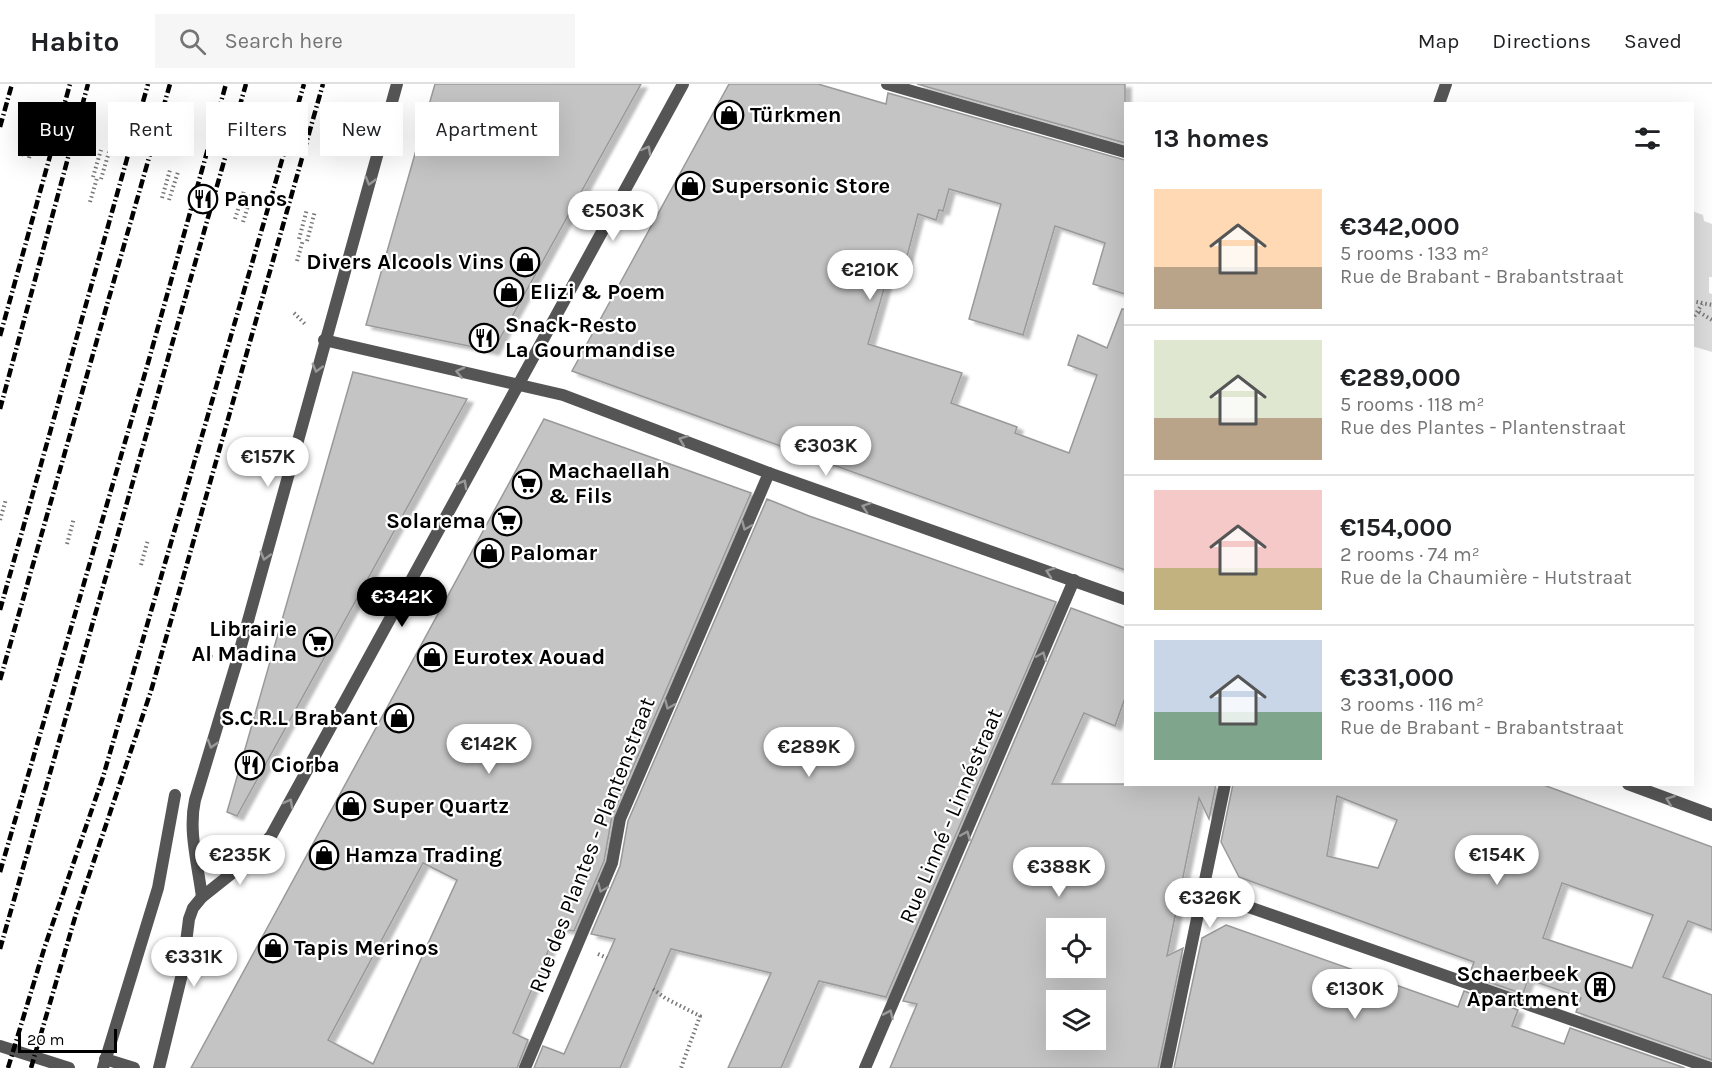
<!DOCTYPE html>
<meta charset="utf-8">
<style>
:root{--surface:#fff;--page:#f6f6f6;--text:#202124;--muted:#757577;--line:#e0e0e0;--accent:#000}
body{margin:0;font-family:Karla,sans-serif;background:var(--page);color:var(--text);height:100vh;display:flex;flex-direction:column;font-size:22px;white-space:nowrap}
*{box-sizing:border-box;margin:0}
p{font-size:20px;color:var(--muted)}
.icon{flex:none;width:33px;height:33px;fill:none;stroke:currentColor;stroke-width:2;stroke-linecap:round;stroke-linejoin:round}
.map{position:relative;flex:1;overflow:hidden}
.side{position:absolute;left:1124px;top:18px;width:570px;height:684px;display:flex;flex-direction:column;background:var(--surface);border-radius:0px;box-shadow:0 6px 24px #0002}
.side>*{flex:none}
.top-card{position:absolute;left:18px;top:18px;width:570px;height:54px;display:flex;gap:12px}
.buttons{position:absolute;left:1046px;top:834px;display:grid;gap:12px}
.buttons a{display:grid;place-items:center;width:60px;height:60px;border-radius:0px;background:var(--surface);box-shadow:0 6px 24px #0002;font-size:30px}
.scale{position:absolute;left:18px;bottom:15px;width:99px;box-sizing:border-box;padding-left:6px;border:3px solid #000;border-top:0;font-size:16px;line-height:21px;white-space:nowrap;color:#000;-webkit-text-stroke:4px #fff;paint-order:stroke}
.price{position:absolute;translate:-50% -51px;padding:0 14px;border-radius:21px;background:#fff;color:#222;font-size:20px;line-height:39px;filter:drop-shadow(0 2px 3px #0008)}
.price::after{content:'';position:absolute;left:50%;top:36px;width:18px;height:14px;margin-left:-9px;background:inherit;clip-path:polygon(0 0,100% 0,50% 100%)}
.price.active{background:var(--accent);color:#fff}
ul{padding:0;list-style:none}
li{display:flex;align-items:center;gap:18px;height:150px;padding:0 30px}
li+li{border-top:2px solid var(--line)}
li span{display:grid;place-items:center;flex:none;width:168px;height:120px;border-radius:0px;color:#555}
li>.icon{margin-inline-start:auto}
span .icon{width:72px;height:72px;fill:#fffc;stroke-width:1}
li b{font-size:26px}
h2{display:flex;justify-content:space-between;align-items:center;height:72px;padding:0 30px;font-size:26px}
.pill{padding:0 21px;border-radius:0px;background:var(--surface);box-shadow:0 6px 24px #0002;font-size:21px;line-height:54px}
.pill.active{background:var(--accent);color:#fff}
header{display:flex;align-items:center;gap:36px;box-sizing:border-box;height:84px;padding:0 30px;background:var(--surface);border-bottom:2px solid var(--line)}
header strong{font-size:28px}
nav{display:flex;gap:33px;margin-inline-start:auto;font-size:21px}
.search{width:420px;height:54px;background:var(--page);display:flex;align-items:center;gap:15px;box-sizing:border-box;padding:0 21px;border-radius:0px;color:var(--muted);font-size:22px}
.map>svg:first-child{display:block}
</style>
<header>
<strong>Habito</strong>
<div class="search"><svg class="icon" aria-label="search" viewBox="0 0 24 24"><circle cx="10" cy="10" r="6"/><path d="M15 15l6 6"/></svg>Search here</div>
<nav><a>Map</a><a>Directions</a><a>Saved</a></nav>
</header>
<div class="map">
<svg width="1712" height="984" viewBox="0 0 1712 984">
<defs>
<filter id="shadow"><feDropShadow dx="6" dy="4" stdDeviation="1.5" flood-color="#0004"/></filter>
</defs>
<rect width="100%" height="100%" fill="#fff"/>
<path fill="#dcdcdc" d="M 1692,127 L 1703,131 L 1704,137 L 1712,140 L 1712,193 L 1709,193 L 1709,209 L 1712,210 L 1712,268 L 1692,262 Z"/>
<g fill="#c4c4c4" stroke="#999" stroke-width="1.5" fill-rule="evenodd" filter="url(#shadow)">
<path d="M 435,0 L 641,0 L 493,267 L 366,241 Z"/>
<path d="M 729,0 L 818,0 L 886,20 L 888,9 L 1125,76 L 1125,210 L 1093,200 L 1105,159 L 1055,142 L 1023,251 L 969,235 L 1001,120 L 949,105 L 943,127 L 939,126 L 936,136 L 918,130 L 903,188 L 890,184 L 868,260 L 962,289 L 951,319 L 1017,343 L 1015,349 L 1069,369 L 1097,291 L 1068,281 L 1078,251 L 1107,264 L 1122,225 L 1125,225 L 1125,486 L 572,287 Z"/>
<path d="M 917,0 L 1125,0 L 1125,59 Z"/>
<path d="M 353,288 L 467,315 L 237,732 L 227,728 Z"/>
<path d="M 544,335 L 751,409 L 612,732 L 604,777 L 574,847 L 558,844 L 513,949 L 528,956 L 517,984 L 191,984 ZM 423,779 L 457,796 L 373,980 L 328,956 Z"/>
<path d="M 767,415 L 809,432 L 1056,518 L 886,913 L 819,897 L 781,984 L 728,984 L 771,889 L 671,865 L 620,984 L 534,984 L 543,962 L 564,970 L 615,855 L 591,850 L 620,782 L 628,737 Z"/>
<path d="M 1071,524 L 1125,544 L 1125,614 L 1115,642 L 1084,629 L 1052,700 L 1216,700 L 1209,735 L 1199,714 L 1167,872 L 1183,864 L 1158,984 L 890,984 L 917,920 L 903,917 ZM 1056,844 L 1095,844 L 1095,884 L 1056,884 ZM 1056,916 L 1095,916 L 1095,956 L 1056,956 Z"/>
<path d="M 1233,700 L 1541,700 L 1712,763 L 1712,846 L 1688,837 L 1663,893 L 1712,911 L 1712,976 L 1576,928 L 1581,914 L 1528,895 L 1523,910 L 1469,891 L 1474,878 L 1239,793 L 1221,758 ZM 1337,712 L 1397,736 L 1378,784 L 1327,772 ZM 1562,799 L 1653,831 L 1632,884 L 1543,854 Z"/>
<path d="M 1226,841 L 1458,923 L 1464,907 L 1518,926 L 1512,942 L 1564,960 L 1570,944 L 1685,984 L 1174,984 L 1202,854 Z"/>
</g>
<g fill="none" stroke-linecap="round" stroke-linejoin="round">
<g stroke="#777" stroke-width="4" stroke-dasharray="1.5 3" stroke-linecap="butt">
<path d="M 21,72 L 28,45"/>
<path d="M 29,74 L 36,47"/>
<path d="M 93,93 L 101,66"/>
<path d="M 101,95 L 109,68"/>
<path d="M 162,114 L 170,86"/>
<path d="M 169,116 L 178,88"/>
<path d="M 90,118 L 97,94"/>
<path d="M 235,135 L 244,107"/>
<path d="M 243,138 L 252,109"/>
<path d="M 299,155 L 307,125"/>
<path d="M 307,157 L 315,127"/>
<path d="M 297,177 L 303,156"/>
<path d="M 1692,217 L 1712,221"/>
<path d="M 1699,228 L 1712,236"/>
<path d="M 294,229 L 306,241"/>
<path d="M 1692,236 L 1702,220"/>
<path d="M 0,436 L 6,415"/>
<path d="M 67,460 L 74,434"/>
<path d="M 141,481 L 148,456"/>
<path d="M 198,569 L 215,574"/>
<path d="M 598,870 L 607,874"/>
<path d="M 653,905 L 665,914 L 700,932 L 681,984"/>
</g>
<g stroke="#555" stroke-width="12">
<path d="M 887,0 L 1125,68"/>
<path d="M 1439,20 L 1446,0"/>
<path d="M 324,256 L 563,311 L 769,389 L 1125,515"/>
<path d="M 1628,700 L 1712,731"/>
<path d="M 1203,807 L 1710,984"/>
<path d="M 202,813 C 198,781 188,747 195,716 L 236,580 L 397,0"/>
<path d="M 0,962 L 69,984"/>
<path d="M 105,975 L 134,984"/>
<path d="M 103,984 L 158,804 L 175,711"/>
<path d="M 159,984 L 182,890 L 189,835 L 193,824 L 202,813 L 246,778 L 271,752 L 683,0"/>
<path d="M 525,984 L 612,779 L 620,735 L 769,389"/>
<path d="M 865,984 L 1074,496"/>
<path d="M 1166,984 L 1225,700"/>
</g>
<g stroke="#000" stroke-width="4.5" stroke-dasharray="9 3 1.5 3" stroke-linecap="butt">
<path d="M 0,43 L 12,0"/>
<path d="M 0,252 L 70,0"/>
<path d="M 0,325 L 88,0"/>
<path d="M 0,526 L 148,0"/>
<path d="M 0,596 L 170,0"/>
<path d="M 0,788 L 148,279 L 226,0"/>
<path d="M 0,865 L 246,0"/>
<path d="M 8,984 L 45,862 L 103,693 L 304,0"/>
<path d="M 31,984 L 76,830 L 151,607 L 323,0"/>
</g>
</g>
<defs><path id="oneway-chevron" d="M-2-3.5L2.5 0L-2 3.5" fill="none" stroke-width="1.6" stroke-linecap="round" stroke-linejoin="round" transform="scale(1.5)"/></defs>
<g stroke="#999">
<use href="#oneway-chevron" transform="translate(647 66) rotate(-61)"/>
<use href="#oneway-chevron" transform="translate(370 97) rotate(106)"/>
<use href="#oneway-chevron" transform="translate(317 284) rotate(105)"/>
<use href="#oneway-chevron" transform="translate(460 288) rotate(-167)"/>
<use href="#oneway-chevron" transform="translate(683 356) rotate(-159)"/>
<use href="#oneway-chevron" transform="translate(463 400) rotate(-61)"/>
<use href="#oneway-chevron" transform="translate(866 423) rotate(-161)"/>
<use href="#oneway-chevron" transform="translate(746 442) rotate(113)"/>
<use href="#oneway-chevron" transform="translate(265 472) rotate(105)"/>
<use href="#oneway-chevron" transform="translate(1050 488) rotate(-161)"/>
<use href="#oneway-chevron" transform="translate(1042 572) rotate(-67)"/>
<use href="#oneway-chevron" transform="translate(669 621) rotate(113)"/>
<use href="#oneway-chevron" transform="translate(212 660) rotate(107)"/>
<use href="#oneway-chevron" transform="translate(1670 716) rotate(-160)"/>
<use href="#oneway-chevron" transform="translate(289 719) rotate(-61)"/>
<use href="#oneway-chevron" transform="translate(966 751) rotate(-67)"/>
<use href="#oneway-chevron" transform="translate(602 804) rotate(113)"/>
<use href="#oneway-chevron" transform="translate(889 930) rotate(-66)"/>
</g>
<defs>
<g id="shop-ring" transform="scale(1.5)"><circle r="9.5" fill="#fff" stroke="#000" stroke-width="1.5"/><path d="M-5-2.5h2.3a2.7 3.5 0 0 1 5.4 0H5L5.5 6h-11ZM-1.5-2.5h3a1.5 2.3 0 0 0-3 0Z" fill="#000"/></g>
<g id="restaurant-ring" transform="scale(1.5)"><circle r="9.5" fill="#fff" stroke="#000" stroke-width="1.5"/><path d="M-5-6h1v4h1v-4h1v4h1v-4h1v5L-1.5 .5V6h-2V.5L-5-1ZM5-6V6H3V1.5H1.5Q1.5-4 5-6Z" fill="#000"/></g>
<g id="supermarket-ring" transform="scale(1.5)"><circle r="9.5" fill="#fff" stroke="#000" stroke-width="1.5"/><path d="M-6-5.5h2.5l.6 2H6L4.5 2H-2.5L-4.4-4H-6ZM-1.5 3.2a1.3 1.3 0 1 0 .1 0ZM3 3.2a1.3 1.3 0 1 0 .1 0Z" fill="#000"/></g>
<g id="building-ring" transform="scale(1.5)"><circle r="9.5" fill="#fff" stroke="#000" stroke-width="1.5"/><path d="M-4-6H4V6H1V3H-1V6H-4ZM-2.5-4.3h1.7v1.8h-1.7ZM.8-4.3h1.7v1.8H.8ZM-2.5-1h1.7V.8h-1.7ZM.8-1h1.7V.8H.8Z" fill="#000"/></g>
</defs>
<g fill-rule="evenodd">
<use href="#shop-ring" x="729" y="31"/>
<use href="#shop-ring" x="690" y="102"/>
<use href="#restaurant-ring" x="203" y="115"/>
<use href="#shop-ring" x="525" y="178"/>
<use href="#shop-ring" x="509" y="208"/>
<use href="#restaurant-ring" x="484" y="254"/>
<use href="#supermarket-ring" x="527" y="400"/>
<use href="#supermarket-ring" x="507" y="437"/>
<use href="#shop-ring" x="489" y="469"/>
<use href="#supermarket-ring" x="318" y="558"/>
<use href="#shop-ring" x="432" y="573"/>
<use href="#shop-ring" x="399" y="634"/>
<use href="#restaurant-ring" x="250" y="681"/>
<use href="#shop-ring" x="351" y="722"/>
<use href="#shop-ring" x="324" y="771"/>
<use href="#shop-ring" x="273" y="864"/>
<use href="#building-ring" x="1600" y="903"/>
</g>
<g text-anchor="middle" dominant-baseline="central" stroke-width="4.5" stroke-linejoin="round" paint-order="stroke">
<g font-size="22" font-weight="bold" fill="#000" stroke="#fff" text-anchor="start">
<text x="750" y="31">Türkmen</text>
<text x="711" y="102">Supersonic Store</text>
<text x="224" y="115">Panos</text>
<text x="504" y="178" text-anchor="end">Divers Alcools Vins</text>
<text x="530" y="208">Elizi &amp; Poem</text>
<text x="505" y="241">Snack-Resto<tspan x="505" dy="25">La Gourmandise</tspan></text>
<text x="548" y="387">Machaellah<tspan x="548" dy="25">&amp; Fils</tspan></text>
<text x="486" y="437" text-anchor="end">Solarema</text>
<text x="510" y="469">Palomar</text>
<text x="297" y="545" text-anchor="end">Librairie<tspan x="297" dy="25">Al Madina</tspan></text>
<text x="453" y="573">Eurotex Aouad</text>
<text x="378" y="634" text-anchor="end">S.C.R.L Brabant</text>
<text x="271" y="681">Ciorba</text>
<text x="372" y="722">Super Quartz</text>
<text x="345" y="771">Hamza Trading</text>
<text x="294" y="864">Tapis Merinos</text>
<text x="1579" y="890" text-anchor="end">Schaerbeek<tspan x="1579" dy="25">Apartment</tspan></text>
</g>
<g font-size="22" fill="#000" stroke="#fff">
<text transform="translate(951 732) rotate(-67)">Rue Linné - Linnéstraat</text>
<text transform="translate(592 761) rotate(-69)">Rue des Plantes - Plantenstraat</text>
</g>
</g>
</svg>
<div class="buttons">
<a><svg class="icon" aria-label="locate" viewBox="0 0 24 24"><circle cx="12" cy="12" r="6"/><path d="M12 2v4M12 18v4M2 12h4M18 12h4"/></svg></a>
<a><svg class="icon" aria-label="layers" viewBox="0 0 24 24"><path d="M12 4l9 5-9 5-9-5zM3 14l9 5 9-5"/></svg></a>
</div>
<div class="scale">20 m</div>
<b class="price" style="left:613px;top:158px">€503K</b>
<b class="price" style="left:870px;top:217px">€210K</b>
<b class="price" style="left:826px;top:393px">€303K</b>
<b class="price" style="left:268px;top:404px">€157K</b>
<b class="price active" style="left:402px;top:544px">€342K</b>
<b class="price" style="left:489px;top:691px">€142K</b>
<b class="price" style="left:809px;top:694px">€289K</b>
<b class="price" style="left:240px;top:802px">€235K</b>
<b class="price" style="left:1497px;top:802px">€154K</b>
<b class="price" style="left:1059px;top:814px">€388K</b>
<b class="price" style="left:1210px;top:845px">€326K</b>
<b class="price" style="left:194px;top:904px">€331K</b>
<b class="price" style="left:1355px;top:936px">€130K</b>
<div class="top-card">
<a class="pill active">Buy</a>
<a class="pill">Rent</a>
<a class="pill">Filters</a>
<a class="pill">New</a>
<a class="pill">Apartment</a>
</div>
<section class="side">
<h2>13 homes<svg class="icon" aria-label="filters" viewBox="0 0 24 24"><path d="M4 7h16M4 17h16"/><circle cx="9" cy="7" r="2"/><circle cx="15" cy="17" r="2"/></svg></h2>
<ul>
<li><span style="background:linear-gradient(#ffd9b3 65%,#b9a48a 0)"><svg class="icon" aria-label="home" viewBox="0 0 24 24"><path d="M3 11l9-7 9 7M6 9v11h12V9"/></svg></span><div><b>€342,000</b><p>5 rooms · 133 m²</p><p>Rue de Brabant - Brabantstraat</p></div></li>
<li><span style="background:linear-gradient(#dfe7d0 65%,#b9a48a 0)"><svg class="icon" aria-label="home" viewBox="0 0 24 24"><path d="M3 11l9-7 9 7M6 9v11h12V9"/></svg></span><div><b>€289,000</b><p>5 rooms · 118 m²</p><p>Rue des Plantes - Plantenstraat</p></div></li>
<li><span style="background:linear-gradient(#f6c9c9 65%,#c2b280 0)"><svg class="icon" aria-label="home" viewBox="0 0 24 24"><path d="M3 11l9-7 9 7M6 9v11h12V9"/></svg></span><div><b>€154,000</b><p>2 rooms · 74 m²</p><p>Rue de la Chaumière - Hutstraat</p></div></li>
<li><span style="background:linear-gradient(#c9d6e8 60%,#7fa58c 0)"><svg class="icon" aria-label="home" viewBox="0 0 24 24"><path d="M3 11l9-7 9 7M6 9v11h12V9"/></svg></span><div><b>€331,000</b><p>3 rooms · 116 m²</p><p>Rue de Brabant - Brabantstraat</p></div></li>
</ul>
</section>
</div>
